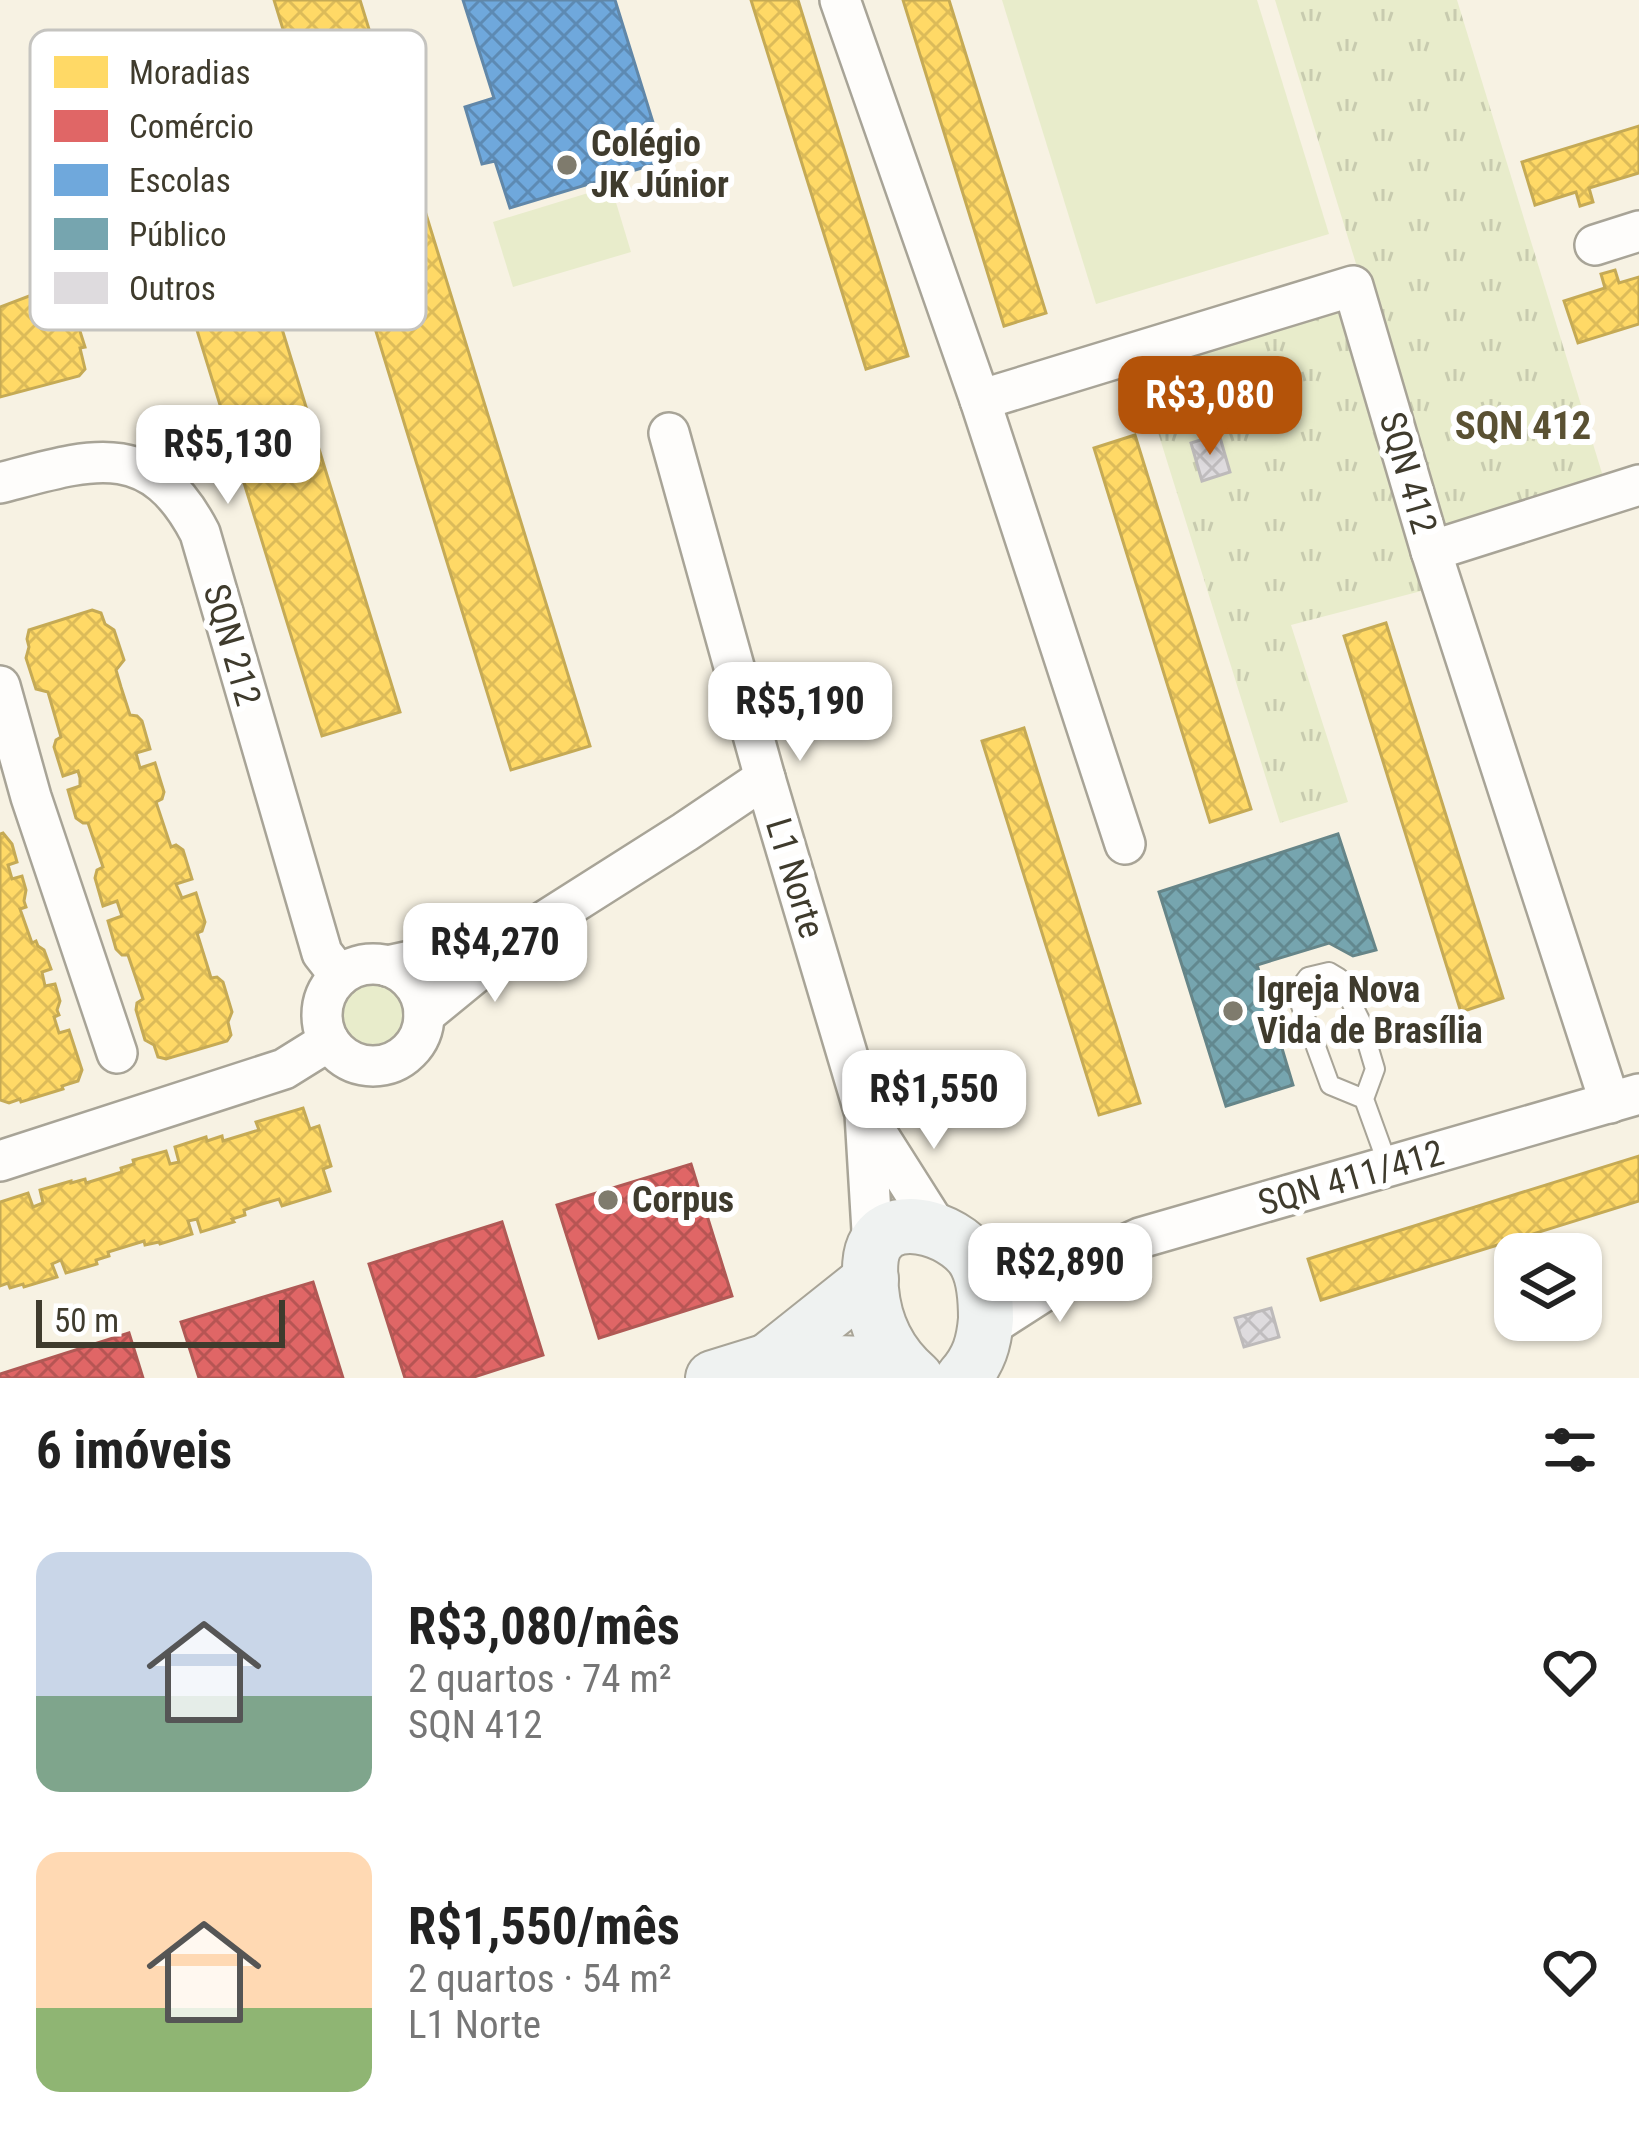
<!DOCTYPE html>
<html lang="pt">
<meta charset="utf-8">
<style>
:root{--surface:#fff;--page:#f2f2f2;--text:#222;--muted:#767676;--accent:#b45309}
body{margin:0;font-family:"Roboto Condensed",sans-serif;background:var(--page);color:var(--text);height:100vh;display:flex;flex-direction:column;font-size:45px;white-space:nowrap}
*{box-sizing:border-box;margin:0}
p{font-size:39px;color:var(--muted)}
.icon{flex:none;width:66px;height:66px;fill:none;stroke:currentColor;stroke-width:2;stroke-linecap:round;stroke-linejoin:round}
.map{position:relative;height:1378px;overflow:hidden}
.side{display:flex;flex-direction:column;background:var(--surface);flex:1}
.side>*{flex:none}
.buttons{position:absolute;left:1494px;top:1233px;display:grid;gap:24px}
.buttons a{display:grid;place-items:center;width:108px;height:108px;border-radius:24px;background:var(--surface);box-shadow:0 3px 9px #0004;font-size:60px}
.scale{position:absolute;left:36px;bottom:30px;width:249px;box-sizing:border-box;padding-left:12px;border:6px solid #3f3b2d;border-top:0;font-size:33px;line-height:42px;white-space:nowrap;color:#3f3b2d;-webkit-text-stroke:9px #fff;paint-order:stroke}
.price{position:absolute;translate:-50% -102px;padding:0 27px;border-radius:24px;background:#fff;color:#222;font-size:39px;line-height:78px;filter:drop-shadow(0 3px 6px #0008)}
.price::after{content:'';position:absolute;left:50%;top:72px;width:36px;height:27px;margin-left:-18px;background:inherit;clip-path:polygon(0 0,100% 0,50% 100%)}
.price.on{background:var(--accent);color:#fff}
ul{padding:0;list-style:none}
li{display:flex;align-items:center;gap:36px;height:300px;padding:0 36px}
li span{display:grid;place-items:center;flex:none;width:336px;height:240px;border-radius:24px;color:#555}
li>.icon{margin-inline-start:auto}
span .icon{width:144px;height:144px;fill:#fffc;stroke-width:1}
li b{font-size:51px}
h2{display:flex;justify-content:space-between;align-items:center;height:144px;padding:0 36px;font-size:51px}
.map>svg:first-child{display:block}
</style>
<div class="map">
<svg width="1639" height="1378" viewBox="0 0 1639 1378">
<defs>
<pattern id="park-tufts" width="24" height="20" patternUnits="userSpaceOnUse" patternTransform="scale(3)"><rect width="24" height="20" fill="#e8eccb"/><path d="M3 7l-1-3M5 7V3M7 7l1-3M15 17l-1-3M17 17v-4M19 17l1-3" fill="none" stroke="#c8cbaf"/></pattern>
<pattern id="homes-cross-hatch" width="8" height="8" patternUnits="userSpaceOnUse" patternTransform="scale(3)"><rect width="8" height="8" fill="#ffd966"/><path d="M0 0l8 8M0 8l8-8" fill="none" stroke="#dcbb59"/></pattern>
<pattern id="shops-cross-hatch" width="8" height="8" patternUnits="userSpaceOnUse" patternTransform="scale(3)"><rect width="8" height="8" fill="#e06666"/><path d="M0 0l8 8M0 8l8-8" fill="none" stroke="#b75554"/></pattern>
<pattern id="schools-cross-hatch" width="8" height="8" patternUnits="userSpaceOnUse" patternTransform="scale(3)"><rect width="8" height="8" fill="#6fa8dc"/><path d="M0 0l8 8M0 8l8-8" fill="none" stroke="#5d8ab3"/></pattern>
<pattern id="public-cross-hatch" width="8" height="8" patternUnits="userSpaceOnUse" patternTransform="scale(3)"><rect width="8" height="8" fill="#76a5af"/><path d="M0 0l8 8M0 8l8-8" fill="none" stroke="#62888f"/></pattern>
<pattern id="building-cross-hatch" width="8" height="8" patternUnits="userSpaceOnUse" patternTransform="scale(3)"><rect width="8" height="8" fill="#dedbde"/><path d="M0 0l8 8M0 8l8-8" fill="none" stroke="#c0bdbf"/></pattern>
</defs>
<rect width="100%" height="100%" fill="#f7f2e3"/>
<g fill="#e8eccb">
<path d="M 1002,0 L 1257,0 L 1329,234 L 1096,304 Z"/>
<path d="M 611,186 L 631,252 L 513,287 L 493,222 Z"/>
<circle cx="376" cy="1014" r="36"/>
</g>
<g fill="url(#park-tufts)">
<path d="M 1275,0 L 1457,0 L 1605,483 L 1439,534 Z"/>
<path d="M 1343,304 L 1429,589 L 1291,625 L 1348,802 L 1280,823 L 1137,365 Z"/>
</g>
<g fill="url(#homes-cross-hatch)" stroke="#c5aa55" stroke-width="3">
<path d="M 274,0 L 360,0 L 590,746 L 511,770 Z"/>
<path d="M 751,0 L 798,0 L 908,356 L 866,369 Z"/>
<path d="M 903,0 L 949,0 L 1046,313 L 1004,326 Z"/>
<path d="M 1639,126 L 1639,173 L 1589,188 L 1593,202 L 1580,206 L 1576,192 L 1535,205 L 1522,162 Z"/>
<path d="M 1615,270 L 1619,283 L 1639,277 L 1639,324 L 1578,343 L 1564,301 L 1605,288 L 1601,274 Z"/>
<path d="M 53,287 L 62,292 L 68,310 L 73,309 L 85,347 L 80,348 L 85,369 L 79,376 L 0,397 L 0,307 Z"/>
<path d="M 270,290 L 400,712 L 322,736 L 192,314 Z"/>
<path d="M 1135,435 L 1251,809 L 1210,822 L 1094,448 Z"/>
<path d="M 92,610 L 101,613 L 105,624 L 114,630 L 124,660 L 116,670 L 121,687 L 130,715 L 137,716 L 142,721 L 150,749 L 136,753 L 140,768 L 155,763 L 164,792 L 162,799 L 156,802 L 171,847 L 176,845 L 183,850 L 192,879 L 176,884 L 182,898 L 196,893 L 205,922 L 202,931 L 197,933 L 208,968 L 211,978 L 217,977 L 223,982 L 232,1012 L 228,1022 L 231,1035 L 227,1041 L 166,1059 L 158,1057 L 154,1045 L 145,1040 L 136,1010 L 137,1003 L 143,999 L 128,955 L 122,955 L 116,949 L 108,921 L 122,916 L 117,901 L 103,906 L 95,878 L 97,870 L 103,867 L 88,823 L 83,823 L 76,818 L 68,790 L 80,786 L 80,778 L 78,771 L 63,776 L 54,747 L 56,740 L 61,737 L 48,692 L 36,689 L 26,658 L 29,647 L 27,639 L 29,630 Z"/>
<path d="M 1386,623 L 1503,998 L 1461,1012 L 1344,636 Z"/>
<path d="M 1024,728 L 1140,1103 L 1099,1115 L 982,741 Z"/>
<path d="M 3,833 L 12,844 L 17,862 L 8,865 L 12,879 L 22,876 L 26,890 L 24,901 L 26,907 L 20,909 L 32,943 L 36,941 L 38,946 L 44,950 L 51,969 L 42,972 L 45,986 L 55,984 L 60,1001 L 57,1010 L 59,1015 L 54,1017 L 59,1033 L 69,1030 L 82,1070 L 78,1081 L 62,1086 L 63,1089 L 21,1102 L 20,1099 L 9,1103 L 0,1100 L 0,834 Z"/>
<path d="M 303,1108 L 310,1129 L 319,1126 L 331,1166 L 323,1169 L 330,1191 L 282,1206 L 279,1199 L 262,1204 L 244,1210 L 245,1215 L 232,1219 L 234,1222 L 201,1232 L 197,1219 L 188,1221 L 192,1234 L 160,1244 L 159,1242 L 145,1245 L 144,1241 L 108,1252 L 109,1256 L 96,1260 L 97,1264 L 66,1273 L 61,1260 L 52,1264 L 57,1277 L 24,1287 L 23,1284 L 10,1288 L 8,1283 L 0,1286 L 0,1202 L 28,1193 L 33,1207 L 43,1203 L 40,1190 L 71,1181 L 71,1183 L 85,1179 L 86,1183 L 122,1172 L 121,1168 L 134,1164 L 133,1160 L 166,1151 L 170,1164 L 179,1162 L 175,1147 L 206,1137 L 207,1141 L 222,1136 L 223,1141 L 259,1130 L 256,1122 Z"/>
<path d="M 1639,1156 L 1639,1201 L 1321,1300 L 1308,1259 Z"/>
</g>
<g fill="url(#shops-cross-hatch)" stroke="#b05955" stroke-width="3">
<path d="M 691,1164 L 732,1296 L 599,1338 L 557,1205 Z"/>
<path d="M 502,1222 L 543,1355 L 471,1378 L 405,1378 L 369,1264 Z"/>
<path d="M 313,1282 L 343,1378 L 199,1378 L 181,1322 Z"/>
<path d="M 129,1333 L 143,1378 L 0,1378 L 0,1374 Z"/>
</g>
<path fill="url(#schools-cross-hatch)" stroke="#6187a8" stroke-width="3" d="M 463,0 L 615,0 L 665,161 L 510,208 L 495,161 L 482,164 L 465,107 L 494,98 Z"/>
<path fill="url(#public-cross-hatch)" stroke="#668588" stroke-width="3" d="M 1338,834 L 1376,950 L 1353,956 L 1329,943 L 1257,965 L 1293,1085 L 1226,1106 L 1159,892 Z"/>
<g fill="url(#building-cross-hatch)" stroke="#bdbaba" stroke-width="3">
<path d="M 1219,434 L 1230,472 L 1202,481 L 1191,443 Z"/>
<path d="M 1271,1308 L 1279,1337 L 1244,1347 L 1235,1318 Z"/>
</g>
<g fill="none" stroke-linecap="round" stroke-linejoin="round">
<g stroke="#a8a497" stroke-width="22">
<path id="lane" d="M 1364,1099 L 1330,1085 L 1301,1006 L 1299,989 L 1308,977 L 1329,972 L 1339,978 L 1361,1022 L 1375,1069 L 1364,1099 L 1389,1168"/>
</g>
<g stroke="#a8a497" stroke-width="44">
<g id="street">
<path d="M 840,0 L 980,400 L 1353,286 L 1431,551 L 1610,1103"/>
<path d="M 1595,245 L 1639,231"/>
<path d="M 980,400 L 1125,844"/>
<path d="M 669,433 L 765,778 L 865,1114 L 873,1248"/>
<path d="M 0,483 C 88,460 150,436 200,533 L 322,953 L 340,976"/>
<path d="M 1431,551 L 1639,485"/>
<path d="M 0,686 L 31,797 L 117,1053"/>
<circle cx="373" cy="1015" r="51"/>
<path d="M 387,966 L 513,939"/>
<path d="M 424,1015 L 518,938 L 685,832 L 765,778"/>
<path d="M 868,1119 L 939,1231"/>
<path d="M 0,1161 L 284,1069 L 329,1041"/>
<path d="M 978,1264 L 1089,1259"/>
<path d="M 985,1329 L 1094,1259 L 1140,1238 L 1639,1094"/>
</g>
</g>
<g stroke="#a8a497" stroke-width="58">
<g id="secondary">
<path d="M 768,1361 L 871,1279"/>
<path d="M 713,1378 L 768,1361 L 900,1365"/>
<path d="M 916,1378 C 889,1355 874,1324 871,1289 C 870,1274 868,1256 876,1243 C 897,1208 963,1233 977,1264 C 985,1280 986,1301 986,1319 C 984,1343 979,1360 963,1378"/>
</g>
</g>
<use href="#lane" stroke="#fefdfb" stroke-width="18"/>
<use href="#street" stroke="#fefdfb" stroke-width="39"/>
<use href="#secondary" stroke="#eff2f1" stroke-width="54"/>
</g>
<g fill="#7f7b6d" stroke="#fff" stroke-width="4.5">
<circle cx="567" cy="165" r="12"/>
<circle cx="1233" cy="1011" r="12"/>
<circle cx="608" cy="1200" r="12"/>
</g>
<g text-anchor="middle" dominant-baseline="central" stroke-width="12" stroke-linejoin="round" paint-order="stroke">
<g font-size="36" font-weight="bold" fill="#3f3b2d" stroke="#fff" text-anchor="start">
<text x="591" y="144">Colégio<tspan x="591" dy="41">JK Júnior</tspan></text>
<text x="1257" y="990">Igreja Nova<tspan x="1257" dy="41">Vida de Brasília</tspan></text>
<text x="632" y="1200">Corpus</text>
</g>
<g font-size="36" fill="#3f3b2d" stroke="#fff">
<text transform="translate(1408 473) rotate(74)">SQN 412</text>
<text transform="translate(232 645) rotate(74)">SQN 212</text>
<text transform="translate(795 878) rotate(73)">L1 Norte</text>
<text transform="translate(1351 1178) rotate(-16)">SQN 411/412</text>
</g>
<g font-size="39" font-weight="bold" fill="#5a5133" stroke="#fff">
<text x="1523" y="426">SQN 412</text>
</g>
</g>
<rect x="30" y="30" width="396" height="300" rx="18" fill="#fff" stroke="#c5c4c0" stroke-width="3"/>
<rect x="54" y="56" width="54" height="32" fill="#ffd966"/>
<rect x="54" y="110" width="54" height="32" fill="#e06666"/>
<rect x="54" y="164" width="54" height="32" fill="#6fa8dc"/>
<rect x="54" y="218" width="54" height="32" fill="#76a5af"/>
<rect x="54" y="272" width="54" height="32" fill="#dedbde"/>
<g font-size="33" fill="#3f3b2d">
<text x="129" y="84">Moradias</text>
<text x="129" y="138">Comércio</text>
<text x="129" y="192">Escolas</text>
<text x="129" y="246">Público</text>
<text x="129" y="300">Outros</text>
</g>
</svg>
<div class="buttons">
<a><svg class="icon" aria-label="layers" viewBox="0 0 24 24"><path d="M12 4l9 5-9 5-9-5zM3 14l9 5 9-5"/></svg></a>
</div>
<div class="scale">50 m</div>
<b class="price on" style="left:1210px;top:458px">R$3,080</b>
<b class="price" style="left:228px;top:507px">R$5,130</b>
<b class="price" style="left:800px;top:764px">R$5,190</b>
<b class="price" style="left:495px;top:1005px">R$4,270</b>
<b class="price" style="left:934px;top:1152px">R$1,550</b>
<b class="price" style="left:1060px;top:1325px">R$2,890</b>
</div>
<section class="side">
<h2>6 imóveis<svg class="icon" aria-label="filters" viewBox="0 0 24 24"><path d="M4 7h16M4 17h16"/><circle cx="9" cy="7" r="2"/><circle cx="15" cy="17" r="2"/></svg></h2>
<ul>
<li><span style="background:linear-gradient(#c9d6e8 60%,#7fa58c 0)"><svg class="icon" aria-label="home" viewBox="0 0 24 24"><path d="M3 11l9-7 9 7M6 9v11h12V9"/></svg></span><div><b>R$3,080/mês</b><p>2 quartos · 74 m²</p><p>SQN 412</p></div><svg class="icon" aria-label="heart" viewBox="0 0 24 24"><path d="M12 20l-8-8c-3-5 5-10 8-4 3-6 11-1 8 4z"/></svg></li>
<li><span style="background:linear-gradient(#ffd9b3 65%,#8fb573 0)"><svg class="icon" aria-label="home" viewBox="0 0 24 24"><path d="M3 11l9-7 9 7M6 9v11h12V9"/></svg></span><div><b>R$1,550/mês</b><p>2 quartos · 54 m²</p><p>L1 Norte</p></div><svg class="icon" aria-label="heart" viewBox="0 0 24 24"><path d="M12 20l-8-8c-3-5 5-10 8-4 3-6 11-1 8 4z"/></svg></li>
</ul>
</section>
